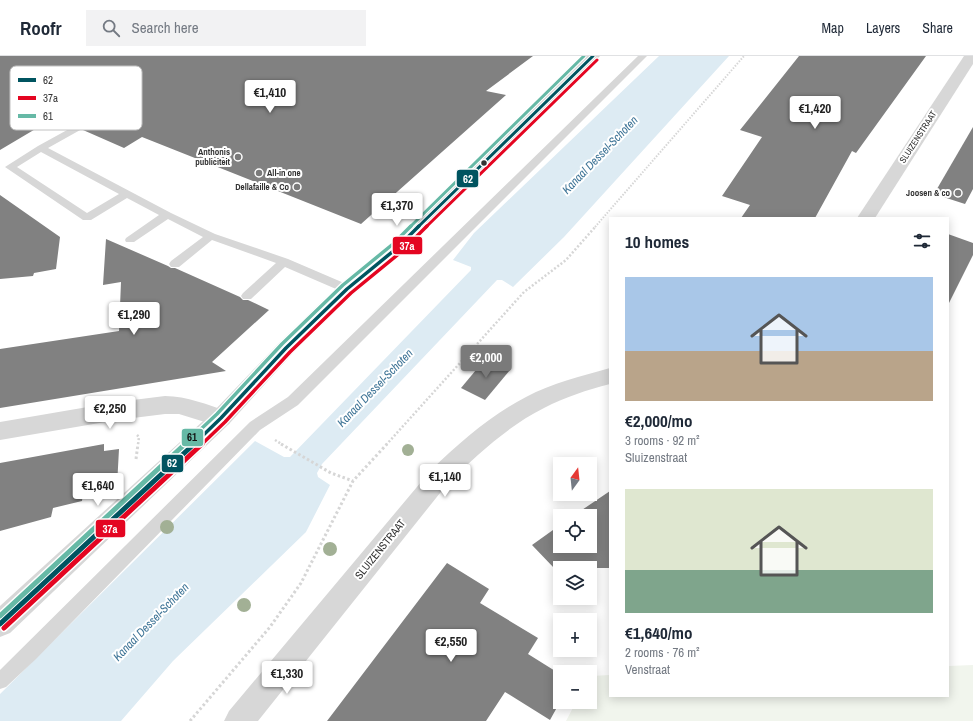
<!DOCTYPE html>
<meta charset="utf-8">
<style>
:root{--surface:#fff;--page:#f2f2f3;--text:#1f2937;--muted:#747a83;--line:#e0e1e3;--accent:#7a7a7a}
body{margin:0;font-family:"Archivo Narrow",sans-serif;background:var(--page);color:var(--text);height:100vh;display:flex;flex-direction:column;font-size:15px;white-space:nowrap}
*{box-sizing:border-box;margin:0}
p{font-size:13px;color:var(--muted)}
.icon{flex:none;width:22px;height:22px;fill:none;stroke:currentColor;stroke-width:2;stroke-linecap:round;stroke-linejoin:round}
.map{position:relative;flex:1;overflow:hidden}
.details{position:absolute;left:609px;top:161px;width:340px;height:480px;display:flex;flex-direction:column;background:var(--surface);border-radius:0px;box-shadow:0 2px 10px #0003}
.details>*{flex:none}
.needle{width:26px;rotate:15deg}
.buttons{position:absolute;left:553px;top:401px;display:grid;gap:8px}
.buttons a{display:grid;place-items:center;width:44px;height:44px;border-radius:0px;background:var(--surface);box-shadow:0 2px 10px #0003;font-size:20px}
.price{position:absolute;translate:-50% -34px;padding:0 9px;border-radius:4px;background:#fff;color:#222;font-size:13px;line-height:26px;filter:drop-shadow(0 1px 2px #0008)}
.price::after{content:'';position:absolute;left:50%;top:24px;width:12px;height:9px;margin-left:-6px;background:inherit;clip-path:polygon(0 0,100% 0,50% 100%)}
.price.selected{background:var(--accent);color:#fff}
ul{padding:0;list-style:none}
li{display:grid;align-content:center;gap:8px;height:212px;padding:0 16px}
li span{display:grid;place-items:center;height:124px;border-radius:0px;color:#555}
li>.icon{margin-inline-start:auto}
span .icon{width:72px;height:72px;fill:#fffc;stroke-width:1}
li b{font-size:17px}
h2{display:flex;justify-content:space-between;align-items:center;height:48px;padding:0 16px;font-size:17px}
header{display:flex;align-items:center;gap:24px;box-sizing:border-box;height:56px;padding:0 20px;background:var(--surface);border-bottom:1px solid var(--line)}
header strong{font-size:19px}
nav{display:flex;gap:22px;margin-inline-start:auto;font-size:14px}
.search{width:280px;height:36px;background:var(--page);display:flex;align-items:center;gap:10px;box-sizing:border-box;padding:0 14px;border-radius:0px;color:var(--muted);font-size:15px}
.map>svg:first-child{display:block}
</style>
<header>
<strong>Roofr</strong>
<div class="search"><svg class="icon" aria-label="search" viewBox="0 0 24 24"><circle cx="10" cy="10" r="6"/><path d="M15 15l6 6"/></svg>Search here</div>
<nav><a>Map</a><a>Layers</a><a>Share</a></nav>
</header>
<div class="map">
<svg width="973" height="665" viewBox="0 0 973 665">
<rect width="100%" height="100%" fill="#fff"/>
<path fill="#f1f5ed" d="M 973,609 L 973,665 L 566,665 L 576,646 L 590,646 L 591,620 L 610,619 L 610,640 L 948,640 L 948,610 Z"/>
<path fill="#ddebf3" d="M 659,0 L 729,0 L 564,181 L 513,231 L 502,224 L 497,224 L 322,408 L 317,417 L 318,421 L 330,429 L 306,476 L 173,605 L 121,665 L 0,665 L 0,638 L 255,385 L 284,401 L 290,401 L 471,214 L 471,211 L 453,204 L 474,177 Z"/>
<g fill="#818181">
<path d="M 0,0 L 533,0 L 486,35 L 506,39 L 361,168 L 142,81 L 124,92 L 83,74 L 133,46 L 135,42 L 129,39 L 72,70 L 54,62 L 0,94 Z"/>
<path d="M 799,0 L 926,0 L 856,97 L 852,95 L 815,162 L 741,162 L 750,149 L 722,140 L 762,81 L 740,74 Z"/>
<path d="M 973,71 L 973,133 L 965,148 L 934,138 Z"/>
<path d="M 0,139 L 60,181 L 56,213 L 34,217 L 33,220 L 0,223 Z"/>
<path d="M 948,178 L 973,187 L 973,199 L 948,249 Z"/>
<path d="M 106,183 L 168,210 L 171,212 L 175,212 L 240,241 L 243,244 L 248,244 L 269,254 L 212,306 L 226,315 L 0,352 L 0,293 L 119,275 L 121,226 L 103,229 Z"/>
<path d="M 486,302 L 510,314 L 485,344 L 461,332 Z"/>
<path d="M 104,388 L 104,395 L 119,393 L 117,430 L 83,436 L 82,445 L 53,452 L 51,461 L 0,475 L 0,407 Z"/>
<path d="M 610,435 L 610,512 L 554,512 L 532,489 L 560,469 L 560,490 L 590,490 L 590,460 L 573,460 Z"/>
<path d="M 447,507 L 489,533 L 480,547 L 538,582 L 528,598 L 560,618 L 560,646 L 550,664 L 505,636 L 486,665 L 327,665 Z"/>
</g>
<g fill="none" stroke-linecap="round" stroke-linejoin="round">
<path stroke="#d6d6d6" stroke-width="2" stroke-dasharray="1.5 1.5" stroke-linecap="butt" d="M 595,171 L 744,0"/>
<g stroke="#d6d6d6" stroke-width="2.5" stroke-dasharray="2 2" stroke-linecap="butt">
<path d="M 137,379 L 139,381 L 138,389"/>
<path d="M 275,384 L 283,389"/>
<path d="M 386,389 L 524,236 L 566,204 L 596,170"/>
</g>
<g stroke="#d6d6d6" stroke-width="3" stroke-dasharray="2.5 2.5" stroke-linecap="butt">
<path d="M 281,388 L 331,417 L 353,425"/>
<path d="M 136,403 L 138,388"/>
<path d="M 190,665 L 270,571 L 301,527 L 353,425 L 387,388"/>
</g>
<g fill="#d7d7d7" fill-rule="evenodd">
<path d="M 638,0 L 647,0 L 298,349 L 260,374 L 36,603 L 6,631 L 0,633 L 0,614 L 250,366 L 288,341 Z"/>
<path d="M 129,40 L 132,41 L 134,43 L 132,45 L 48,92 L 171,157 L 215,178 L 288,203 L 351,230 L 353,233 L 351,236 L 343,236 L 285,211 L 251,243 L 243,243 L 241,240 L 243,237 L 276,207 L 212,184 L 179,211 L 171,211 L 169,208 L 171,205 L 203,181 L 168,163 L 134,186 L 126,186 L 125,184 L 126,182 L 159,159 L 127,142 L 91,164 L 83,164 L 5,111 L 38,90 ZM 41,96 L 119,138 L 87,157 L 17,111 Z"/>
</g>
<g fill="#d7d7d7" fill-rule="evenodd">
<path d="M 964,0 L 973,0 L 973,8 L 875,162 L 857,162 Z"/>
<path d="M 610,312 L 610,328 C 587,334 565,341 544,352 C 508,370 477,399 448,427 L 258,665 L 224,665 L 229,655 L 432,413 C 460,386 491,359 526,341 C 552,327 582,320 610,312 Z"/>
<path d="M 165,340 C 187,340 208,349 229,356 L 232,362 L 229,368 L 221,371 L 179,358 L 165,358 L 117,364 L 0,384 L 0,366 L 117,346 Z"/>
</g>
<path fill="#d7d7d7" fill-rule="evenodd" d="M 585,0 L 600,0 L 404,196 L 354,238 L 293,297 L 229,368 L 10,577 L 0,581 L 0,550 L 213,356 L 279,287 L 340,228 L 390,188 Z"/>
<g stroke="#fff" stroke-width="5">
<path id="bus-1-far2" d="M 418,171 L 593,0"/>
</g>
<g stroke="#fff" stroke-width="6">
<path id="bus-1-far1" d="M 193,389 L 221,362 L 286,292 L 347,233 L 397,192 L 419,170"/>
</g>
<g stroke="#fff" stroke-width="8">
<path id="bus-1" d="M 0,568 L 194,388"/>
</g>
<g stroke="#fff" stroke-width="5">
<path id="bus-2-far2" d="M 426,171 L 597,4"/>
</g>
<g stroke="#fff" stroke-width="6">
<path id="bus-2-far1" d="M 201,389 L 225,366 L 290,296 L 351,237 L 401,196 L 427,170"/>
</g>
<g stroke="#fff" stroke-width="8">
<path id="bus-2" d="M 4,572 L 202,388"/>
</g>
<g stroke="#fff" stroke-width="5">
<path id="bus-3-far2" d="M 410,171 L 584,0"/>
</g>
<g stroke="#fff" stroke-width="6">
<path id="bus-3-far1" d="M 184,389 L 217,358 L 282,288 L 343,229 L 393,188 L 411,170"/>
</g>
<g stroke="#fff" stroke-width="8">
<path id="bus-3" d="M 0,560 L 185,388"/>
</g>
<use href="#bus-1-far2" stroke="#005460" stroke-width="3"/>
<use href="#bus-1-far1" stroke="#005460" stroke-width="3.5"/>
<use href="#bus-1" stroke="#005460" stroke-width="5"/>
<use href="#bus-2-far2" stroke="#e40521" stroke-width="3"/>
<use href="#bus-2-far1" stroke="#e40521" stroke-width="3.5"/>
<use href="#bus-2" stroke="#e40521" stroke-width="5"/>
<use href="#bus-3-far2" stroke="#66b9a6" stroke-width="3"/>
<use href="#bus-3-far1" stroke="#66b9a6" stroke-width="3.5"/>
<use href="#bus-3" stroke="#66b9a6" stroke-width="5"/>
</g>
<g fill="#a2b095">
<circle cx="408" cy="394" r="6"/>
<circle cx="167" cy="471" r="7"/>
<circle cx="330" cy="493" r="7"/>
<circle cx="244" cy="549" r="7"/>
</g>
<g fill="#7a7a7a" stroke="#fff" stroke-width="1.5">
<circle cx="238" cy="101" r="4"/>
<circle cx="259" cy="117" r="4"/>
<circle cx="297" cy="131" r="4"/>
<circle cx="958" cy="137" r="4"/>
</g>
<circle fill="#333" stroke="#fff" stroke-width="1.5" cx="484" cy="107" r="3.5"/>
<g text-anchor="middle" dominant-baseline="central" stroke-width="4" stroke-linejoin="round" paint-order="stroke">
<g font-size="9" fill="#333" stroke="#fff">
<text transform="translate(918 81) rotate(-57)">SLUIZENSTRAAT</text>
</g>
<g font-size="9" font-weight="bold" fill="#333" stroke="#fff" text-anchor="end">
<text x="230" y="96">Anthonis<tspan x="230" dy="10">publiciteit</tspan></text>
<text x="267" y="117" text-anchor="start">All-in one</text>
<text x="289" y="131">Dellafaille &amp; Co</text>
<text x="950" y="137">Joosen &amp; co</text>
</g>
<g font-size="11" fill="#333" stroke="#fff">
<text transform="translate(380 493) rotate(-51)">SLUIZENSTRAAT</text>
</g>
<g font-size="12" font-style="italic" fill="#3f7597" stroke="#fff">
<text transform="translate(600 99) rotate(-46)">Kanaal Dessel-Schoten</text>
<text transform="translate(375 332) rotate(-46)">Kanaal Dessel-Schoten</text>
<text transform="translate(151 566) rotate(-46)">Kanaal Dessel-Schoten</text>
</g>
</g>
<rect x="10" y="10" width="132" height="64" rx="6" fill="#fff" stroke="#c2c2c2" stroke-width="1"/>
<rect x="18" y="22" width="18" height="4" fill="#005460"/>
<rect x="18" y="40" width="18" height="4" fill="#e40521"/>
<rect x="18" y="58" width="18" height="4" fill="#66b9a6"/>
<g font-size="11" fill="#333">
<text x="43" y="28">62</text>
<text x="43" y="46">37a</text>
<text x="43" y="64">61</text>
</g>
<g stroke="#fff" stroke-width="1.5">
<rect x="456" y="113" width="23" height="19" rx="4" fill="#005460"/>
<rect x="392" y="180" width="31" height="19" rx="4" fill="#e40521"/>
<rect x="181" y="372" width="23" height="19" rx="4" fill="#66b9a6"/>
<rect x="161" y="398" width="23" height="19" rx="4" fill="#005460"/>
<rect x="95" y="463" width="31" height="19" rx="4" fill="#e40521"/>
</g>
<g font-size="11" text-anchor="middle" font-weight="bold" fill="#fff">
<text x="468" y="127">62</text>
<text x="407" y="194">37a</text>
<text x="172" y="411">62</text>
<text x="110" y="477">37a</text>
</g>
<g font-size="11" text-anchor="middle" font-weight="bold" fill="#111">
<text x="192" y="385">61</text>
</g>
</svg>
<div class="buttons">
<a><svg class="needle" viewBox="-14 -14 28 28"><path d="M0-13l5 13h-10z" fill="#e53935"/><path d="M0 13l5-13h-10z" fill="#747a83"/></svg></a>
<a><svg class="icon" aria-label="locate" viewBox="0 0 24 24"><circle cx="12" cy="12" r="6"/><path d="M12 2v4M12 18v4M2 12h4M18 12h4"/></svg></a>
<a><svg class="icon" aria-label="layers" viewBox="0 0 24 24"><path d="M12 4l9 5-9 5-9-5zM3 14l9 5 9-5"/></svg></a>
<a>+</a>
<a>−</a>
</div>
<b class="price" style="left:270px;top:58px">€1,410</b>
<b class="price" style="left:815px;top:74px">€1,420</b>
<b class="price" style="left:397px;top:171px">€1,370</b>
<b class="price" style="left:134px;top:280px">€1,290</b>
<b class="price selected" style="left:486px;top:323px">€2,000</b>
<b class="price" style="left:110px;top:374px">€2,250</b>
<b class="price" style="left:445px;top:442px">€1,140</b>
<b class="price" style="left:98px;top:451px">€1,640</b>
<b class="price" style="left:451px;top:607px">€2,550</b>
<b class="price" style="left:287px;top:639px">€1,330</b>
<section class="details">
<h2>10 homes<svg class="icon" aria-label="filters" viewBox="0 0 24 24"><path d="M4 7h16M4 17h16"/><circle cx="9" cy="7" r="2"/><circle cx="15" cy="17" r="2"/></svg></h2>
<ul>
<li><span style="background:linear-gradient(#a9c7e8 60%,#b9a48a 0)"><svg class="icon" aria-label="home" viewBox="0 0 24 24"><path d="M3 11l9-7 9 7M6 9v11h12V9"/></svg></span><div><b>€2,000/mo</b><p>3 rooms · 92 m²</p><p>Sluizenstraat</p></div></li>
<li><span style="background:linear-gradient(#dfe7d0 65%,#7fa58c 0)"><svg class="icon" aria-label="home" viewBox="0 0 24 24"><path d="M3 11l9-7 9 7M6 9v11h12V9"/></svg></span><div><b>€1,640/mo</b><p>2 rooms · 76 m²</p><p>Venstraat</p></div></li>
</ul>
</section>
</div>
